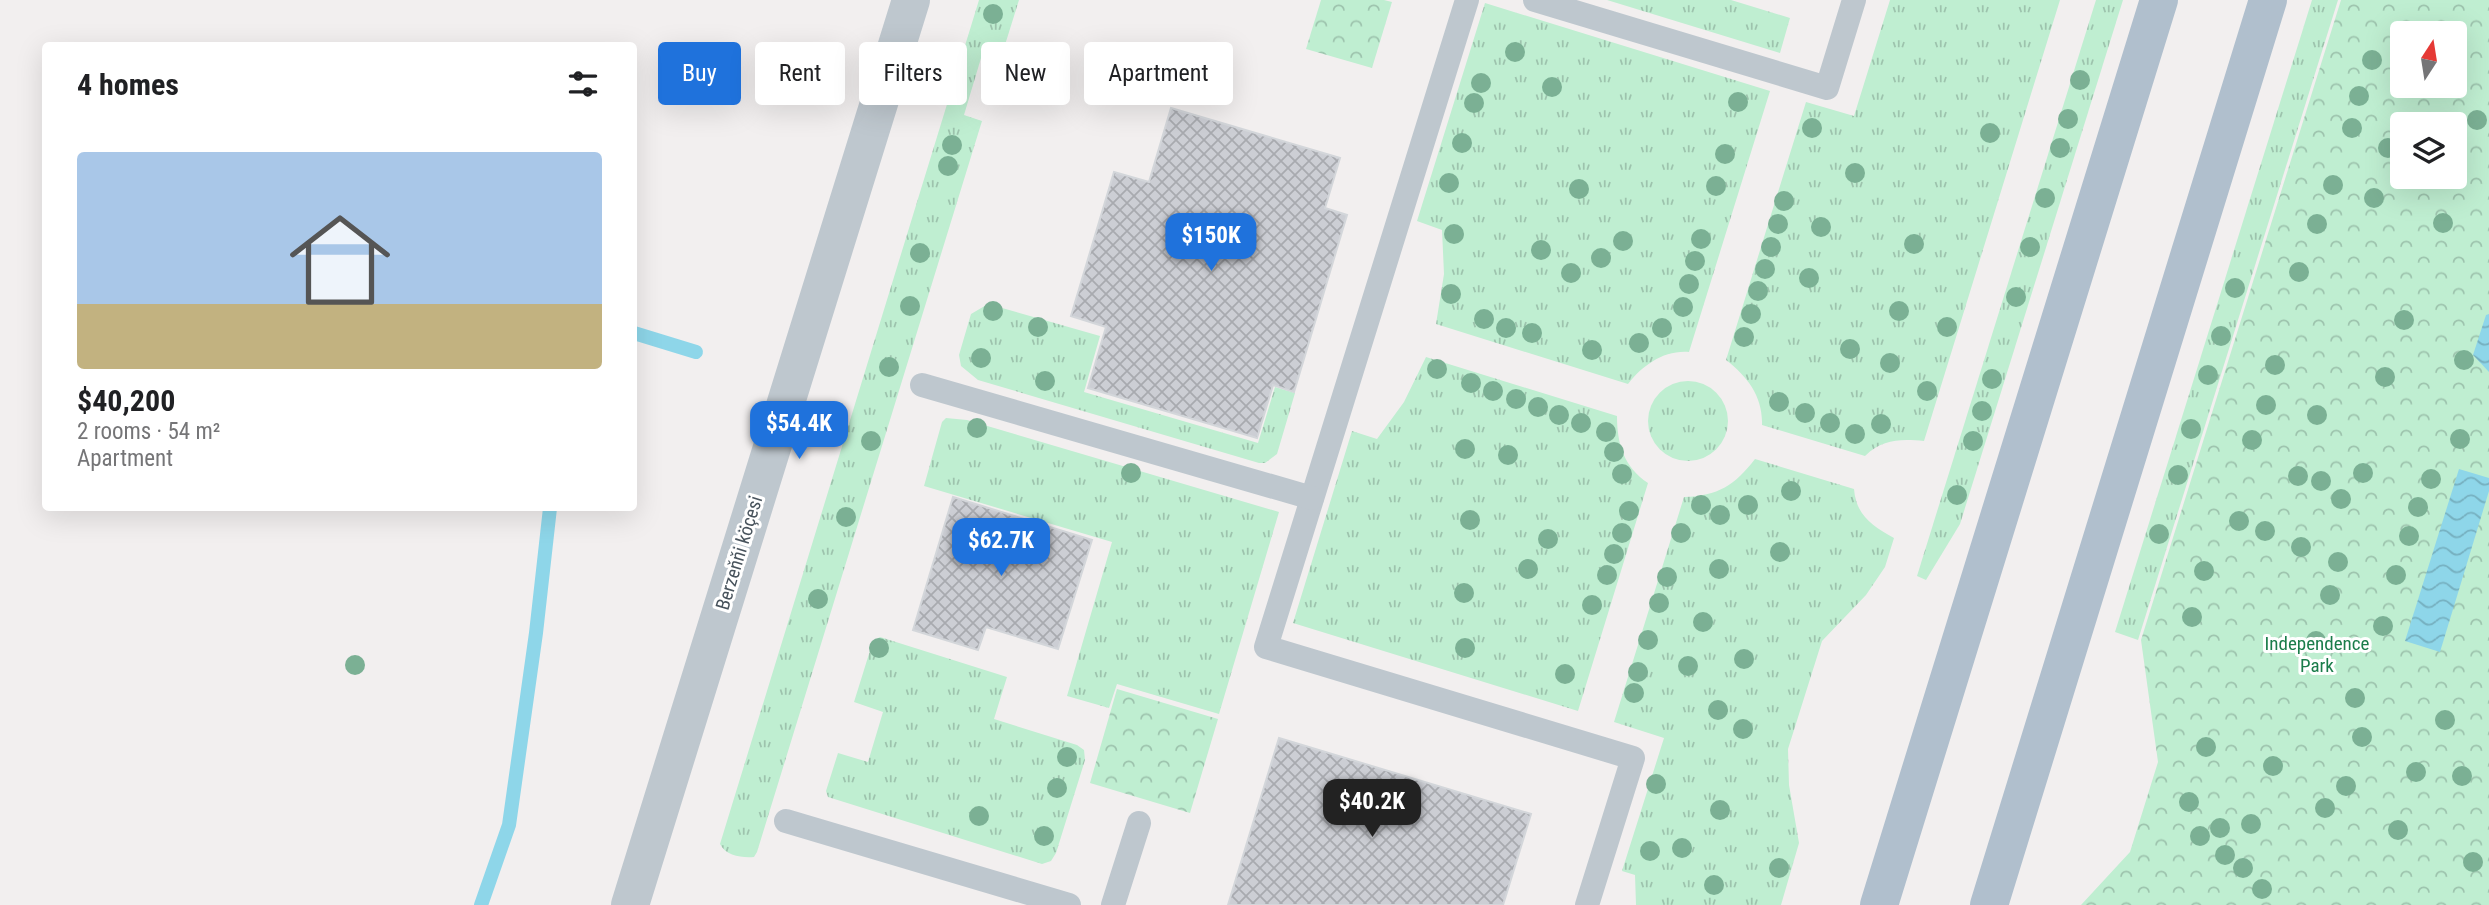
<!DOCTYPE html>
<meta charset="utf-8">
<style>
:root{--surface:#fff;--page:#f6f6f6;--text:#202124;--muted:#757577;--line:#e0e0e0;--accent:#1f72dc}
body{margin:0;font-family:"Roboto Condensed",sans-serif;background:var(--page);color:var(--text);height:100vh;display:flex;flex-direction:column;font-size:26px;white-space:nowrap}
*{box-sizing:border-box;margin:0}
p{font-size:23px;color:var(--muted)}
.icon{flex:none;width:38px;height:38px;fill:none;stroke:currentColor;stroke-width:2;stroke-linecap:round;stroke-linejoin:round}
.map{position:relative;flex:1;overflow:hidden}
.details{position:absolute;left:42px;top:42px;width:595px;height:469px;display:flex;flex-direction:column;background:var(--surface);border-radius:7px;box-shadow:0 7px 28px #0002}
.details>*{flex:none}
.banner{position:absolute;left:658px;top:42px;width:665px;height:63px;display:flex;gap:14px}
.needle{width:46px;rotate:12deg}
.fabs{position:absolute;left:2390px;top:21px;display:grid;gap:14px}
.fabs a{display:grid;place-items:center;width:77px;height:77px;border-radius:7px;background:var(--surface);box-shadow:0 7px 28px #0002;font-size:35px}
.price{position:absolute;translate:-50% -60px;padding:0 16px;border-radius:14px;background:var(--accent);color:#fff;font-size:23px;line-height:46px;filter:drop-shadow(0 2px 4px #0008)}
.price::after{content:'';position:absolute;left:50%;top:42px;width:21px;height:16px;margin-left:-10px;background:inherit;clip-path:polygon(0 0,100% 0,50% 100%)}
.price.on{background:#222;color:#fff}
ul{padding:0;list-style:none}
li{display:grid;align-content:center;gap:14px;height:371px;padding:0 35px}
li+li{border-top:2px solid var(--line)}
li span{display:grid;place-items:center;height:217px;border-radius:7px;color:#555}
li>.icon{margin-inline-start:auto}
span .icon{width:126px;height:126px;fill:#fffc;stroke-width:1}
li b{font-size:30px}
h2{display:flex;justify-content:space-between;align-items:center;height:84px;padding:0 35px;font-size:30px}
.chip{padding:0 24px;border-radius:7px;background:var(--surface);box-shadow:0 7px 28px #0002;font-size:24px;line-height:63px}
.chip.on{background:var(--accent);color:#fff}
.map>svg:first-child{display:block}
</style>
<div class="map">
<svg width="2489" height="905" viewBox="0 0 2489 905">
<defs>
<pattern id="grass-tufts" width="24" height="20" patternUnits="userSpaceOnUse" patternTransform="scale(1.75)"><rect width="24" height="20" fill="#bfeed1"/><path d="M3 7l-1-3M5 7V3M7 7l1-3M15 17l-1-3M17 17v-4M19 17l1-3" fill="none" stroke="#9dc3ad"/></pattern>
<pattern id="park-crowns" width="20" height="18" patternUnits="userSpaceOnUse" patternTransform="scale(1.75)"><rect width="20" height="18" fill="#bfeed1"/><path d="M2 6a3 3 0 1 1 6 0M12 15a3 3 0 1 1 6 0" fill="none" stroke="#9dc3ad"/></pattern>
<pattern id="water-waves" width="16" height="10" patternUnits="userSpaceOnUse" patternTransform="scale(1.75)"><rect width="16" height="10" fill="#8ed6e9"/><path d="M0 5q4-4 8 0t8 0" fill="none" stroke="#76b0c0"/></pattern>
<pattern id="building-cross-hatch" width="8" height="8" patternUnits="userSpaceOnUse" patternTransform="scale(1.75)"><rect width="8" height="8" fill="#ccced4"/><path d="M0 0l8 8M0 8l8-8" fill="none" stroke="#a8aaaf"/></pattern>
</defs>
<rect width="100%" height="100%" fill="#f2efef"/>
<g fill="url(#grass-tufts)">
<path d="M 979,0 L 1019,0 L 999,64 L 981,58 L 964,115 L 982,121 L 757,852 L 754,857 C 742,858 726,856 720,844 Z"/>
<path d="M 1607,0 L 1731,0 L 1790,18 L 1780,53 Z"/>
<path d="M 1890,0 L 2060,0 L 1924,441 C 1900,439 1883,439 1865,456 L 1762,425 C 1763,397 1748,377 1726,360 L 1806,102 L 1854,116 Z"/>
<path d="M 2096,0 L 2123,0 L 1960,524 L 1926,580 L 1917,576 Z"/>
<path d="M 2312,0 L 2338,0 L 2138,640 L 2115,632 Z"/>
<path d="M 1485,3 L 1770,91 L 1689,352 C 1664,350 1643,365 1628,384 L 1436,324 L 1444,274 L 1442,230 L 1417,221 Z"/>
<path d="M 988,304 L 1100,336 L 1084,392 L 1258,443 L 1275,387 L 1295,393 L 1277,454 L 1265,463 L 1259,463 L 978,380 L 961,366 L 959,355 L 971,314 Z"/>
<path d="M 1426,357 L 1617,416 C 1617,444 1624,467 1648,483 L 1578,711 L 1293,623 L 1352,431 L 1377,439 L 1404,402 Z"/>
<circle cx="1688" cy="421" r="40"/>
<path d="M 946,418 L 967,420 L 1279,512 L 1219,714 L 1117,684 L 1109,708 L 1067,696 L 1112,542 L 924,486 L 942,422 Z"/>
<path d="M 1755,459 L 1854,489 C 1856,515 1872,526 1894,538 L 1885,567 L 1866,595 L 1822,641 L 1788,749 L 1789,785 L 1799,843 L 1781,905 L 1636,905 L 1635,875 L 1622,871 L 1664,738 L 1614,722 L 1684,497 C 1718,496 1735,485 1755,459 Z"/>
<path d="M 880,637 L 1007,677 L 994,719 L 1077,745 L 1084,750 L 1085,760 L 1056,853 L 1051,861 L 1042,864 L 828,797 L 826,791 L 838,753 L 868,762 L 883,712 L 854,702 L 873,641 Z"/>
</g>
<g fill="url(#park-crowns)" fill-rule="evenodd">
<path d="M 1321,0 L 1384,0 L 1392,2 L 1372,68 L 1306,49 Z"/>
<path d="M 2341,0 L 2489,0 L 2489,905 L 2081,905 L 2130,852 L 2158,762 L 2141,640 ZM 2403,33 L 2455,33 L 2455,86 L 2403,86 ZM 2403,124 L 2455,124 L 2455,177 L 2403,177 Z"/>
<path d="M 1117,689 L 1218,719 L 1190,813 L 1090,783 Z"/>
</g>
<g fill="url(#water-waves)">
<path d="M 2489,314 L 2489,372 L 2473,355 L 2486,315 Z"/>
<path d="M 2459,469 L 2489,478 L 2489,491 L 2440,652 L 2405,641 Z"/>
</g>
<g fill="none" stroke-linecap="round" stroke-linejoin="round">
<g stroke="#8ed6e9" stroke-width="14">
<path d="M 634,333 L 696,352"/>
<path d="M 481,905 L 509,825 L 536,633 L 550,508"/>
</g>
</g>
<g fill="url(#building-cross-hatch)" stroke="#d3d6da" stroke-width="2">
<path d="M 1171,108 L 1340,158 L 1325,208 L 1347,215 L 1294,392 L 1273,385 L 1257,438 L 1088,388 L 1106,327 L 1071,316 L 1114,172 L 1149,182 Z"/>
<path d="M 953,497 L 1092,540 L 1058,649 L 986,627 L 978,650 L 913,630 Z"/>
<path d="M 1279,738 L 1531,814 L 1503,905 L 1228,905 Z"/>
</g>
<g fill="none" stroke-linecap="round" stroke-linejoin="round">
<g stroke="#bec7ce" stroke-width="24">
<path d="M 1467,0 L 1266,647 L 1633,758 L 1587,905"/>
<path d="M 1535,0 L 1827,88 L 1854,0"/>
<path d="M 922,385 L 1312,498"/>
<path d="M 786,821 L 1069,905"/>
<path d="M 1113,905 L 1139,823"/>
</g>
<path stroke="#bec7ce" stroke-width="38" d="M 630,905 L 911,0"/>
<g stroke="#b0bfcd" stroke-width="38">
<path d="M 1879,905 L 2159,0"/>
<path d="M 1989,905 L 2268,0"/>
</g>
</g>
<g fill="#7bb094">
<circle cx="993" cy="14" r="10"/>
<circle cx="1515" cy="52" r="10"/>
<circle cx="2372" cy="60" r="10"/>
<circle cx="2080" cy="80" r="10"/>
<circle cx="1481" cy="83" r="10"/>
<circle cx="1552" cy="87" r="10"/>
<circle cx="2359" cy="96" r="10"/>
<circle cx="1738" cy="102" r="10"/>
<circle cx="1474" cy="103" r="10"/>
<circle cx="2068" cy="119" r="10"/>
<circle cx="2477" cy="120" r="10"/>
<circle cx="1812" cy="128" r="10"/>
<circle cx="2352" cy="128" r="10"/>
<circle cx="1990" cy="133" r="10"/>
<circle cx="1462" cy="143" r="10"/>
<circle cx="952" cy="145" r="10"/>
<circle cx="2060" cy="148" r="10"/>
<circle cx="2388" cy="148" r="10"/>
<circle cx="1725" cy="154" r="10"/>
<circle cx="948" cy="166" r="10"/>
<circle cx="1855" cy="173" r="10"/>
<circle cx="1449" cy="183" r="10"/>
<circle cx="2333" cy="185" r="10"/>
<circle cx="1716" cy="186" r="10"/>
<circle cx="1579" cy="189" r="10"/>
<circle cx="2045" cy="198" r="10"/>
<circle cx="2374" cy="198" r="10"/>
<circle cx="1784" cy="201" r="10"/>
<circle cx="2443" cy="223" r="10"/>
<circle cx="1778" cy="224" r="10"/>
<circle cx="2317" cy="224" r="10"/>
<circle cx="1821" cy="227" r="10"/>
<circle cx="1454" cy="234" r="10"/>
<circle cx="1701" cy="239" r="10"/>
<circle cx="1623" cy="241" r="10"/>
<circle cx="1914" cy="244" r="10"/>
<circle cx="1771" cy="247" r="10"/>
<circle cx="2030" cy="247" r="10"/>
<circle cx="1541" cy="250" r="10"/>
<circle cx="920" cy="253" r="10"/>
<circle cx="1601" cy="258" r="10"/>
<circle cx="1695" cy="261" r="10"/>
<circle cx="1765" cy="269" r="10"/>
<circle cx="2299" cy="272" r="10"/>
<circle cx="1571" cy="273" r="10"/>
<circle cx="1809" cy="278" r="10"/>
<circle cx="1689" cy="284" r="10"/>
<circle cx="2235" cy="288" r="10"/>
<circle cx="1758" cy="291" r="10"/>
<circle cx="1451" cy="294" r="10"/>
<circle cx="2016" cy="297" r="10"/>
<circle cx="910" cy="306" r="10"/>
<circle cx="1683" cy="307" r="10"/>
<circle cx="993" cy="311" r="10"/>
<circle cx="1899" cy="311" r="10"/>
<circle cx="1751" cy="314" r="10"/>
<circle cx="1484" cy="319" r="10"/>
<circle cx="2404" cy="320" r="10"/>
<circle cx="1038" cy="327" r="10"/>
<circle cx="1947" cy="327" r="10"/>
<circle cx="1506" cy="328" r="10"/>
<circle cx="1662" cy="328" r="10"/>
<circle cx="1532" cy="333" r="10"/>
<circle cx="2221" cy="336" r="10"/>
<circle cx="1744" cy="337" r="10"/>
<circle cx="1639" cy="343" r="10"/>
<circle cx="1850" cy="349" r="10"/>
<circle cx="1592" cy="350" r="10"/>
<circle cx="981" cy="358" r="10"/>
<circle cx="2464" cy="360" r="10"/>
<circle cx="1890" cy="363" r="10"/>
<circle cx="2275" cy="365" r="10"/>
<circle cx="889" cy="367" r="10"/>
<circle cx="1437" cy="369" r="10"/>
<circle cx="2208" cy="375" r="10"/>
<circle cx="2385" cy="377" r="10"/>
<circle cx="1992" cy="379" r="10"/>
<circle cx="1045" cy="381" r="10"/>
<circle cx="1471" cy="383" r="10"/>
<circle cx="1493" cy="391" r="10"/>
<circle cx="1927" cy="391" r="10"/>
<circle cx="1516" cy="399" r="10"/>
<circle cx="1779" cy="402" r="10"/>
<circle cx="2266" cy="405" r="10"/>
<circle cx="1538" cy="407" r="10"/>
<circle cx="1982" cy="411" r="10"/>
<circle cx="1805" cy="413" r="10"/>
<circle cx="1559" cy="415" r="10"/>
<circle cx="2317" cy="415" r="10"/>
<circle cx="1581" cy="423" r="10"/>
<circle cx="1830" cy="423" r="10"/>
<circle cx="1881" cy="424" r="10"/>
<circle cx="977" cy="428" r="10"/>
<circle cx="2191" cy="429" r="10"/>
<circle cx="1606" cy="432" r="10"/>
<circle cx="1855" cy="434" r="10"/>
<circle cx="2460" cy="439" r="10"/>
<circle cx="2252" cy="440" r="10"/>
<circle cx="871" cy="441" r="10"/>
<circle cx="1973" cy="441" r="10"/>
<circle cx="1465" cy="449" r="10"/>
<circle cx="1614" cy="452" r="10"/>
<circle cx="1508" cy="455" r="10"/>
<circle cx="1131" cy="473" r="10"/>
<circle cx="2363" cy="473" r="10"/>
<circle cx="1622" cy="474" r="10"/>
<circle cx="2178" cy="475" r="10"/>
<circle cx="2298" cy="476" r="10"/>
<circle cx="2431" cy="479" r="10"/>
<circle cx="2321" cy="481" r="10"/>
<circle cx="1791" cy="491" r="10"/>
<circle cx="1957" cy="495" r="10"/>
<circle cx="2341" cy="499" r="10"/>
<circle cx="1701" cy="505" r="10"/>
<circle cx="1748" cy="505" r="10"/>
<circle cx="2418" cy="507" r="10"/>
<circle cx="1629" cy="511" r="10"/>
<circle cx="1720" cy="515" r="10"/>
<circle cx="846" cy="517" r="10"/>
<circle cx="1470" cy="520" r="10"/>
<circle cx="2239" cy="521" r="10"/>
<circle cx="2265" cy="531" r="10"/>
<circle cx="1622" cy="533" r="10"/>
<circle cx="1681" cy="533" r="10"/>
<circle cx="2159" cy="534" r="10"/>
<circle cx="2409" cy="536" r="10"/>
<circle cx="1548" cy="539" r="10"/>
<circle cx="2301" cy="547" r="10"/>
<circle cx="1780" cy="552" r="10"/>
<circle cx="1614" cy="554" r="10"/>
<circle cx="2338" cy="562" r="10"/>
<circle cx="1528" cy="569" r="10"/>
<circle cx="1719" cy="569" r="10"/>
<circle cx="2204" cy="571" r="10"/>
<circle cx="1607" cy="575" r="10"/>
<circle cx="2396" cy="575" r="10"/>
<circle cx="1667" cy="577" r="10"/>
<circle cx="1464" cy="593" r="10"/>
<circle cx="2330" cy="595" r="10"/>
<circle cx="818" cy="599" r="10"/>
<circle cx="1659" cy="603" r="10"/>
<circle cx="1592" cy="605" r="10"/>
<circle cx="2192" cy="617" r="10"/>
<circle cx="1703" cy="622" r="10"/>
<circle cx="2383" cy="626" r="10"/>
<circle cx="1648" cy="640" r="10"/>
<circle cx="2316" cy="641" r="10"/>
<circle cx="879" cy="648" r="10"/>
<circle cx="1465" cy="648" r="10"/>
<circle cx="1744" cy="659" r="10"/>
<circle cx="355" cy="665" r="10"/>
<circle cx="1688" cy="666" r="10"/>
<circle cx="1638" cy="672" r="10"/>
<circle cx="1565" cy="674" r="10"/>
<circle cx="1634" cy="693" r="10"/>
<circle cx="2355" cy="698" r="10"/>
<circle cx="1718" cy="710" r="10"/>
<circle cx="2445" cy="720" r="10"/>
<circle cx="1743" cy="729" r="10"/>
<circle cx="2362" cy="737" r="10"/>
<circle cx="2206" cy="747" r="10"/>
<circle cx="1067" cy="757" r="10"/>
<circle cx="2273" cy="766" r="10"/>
<circle cx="2416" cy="772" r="10"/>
<circle cx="2462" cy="776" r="10"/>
<circle cx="1656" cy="784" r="10"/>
<circle cx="2346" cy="786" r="10"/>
<circle cx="1057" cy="788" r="10"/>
<circle cx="2189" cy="802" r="10"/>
<circle cx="2325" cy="808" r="10"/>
<circle cx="1720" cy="810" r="10"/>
<circle cx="979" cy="816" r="10"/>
<circle cx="2251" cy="824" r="10"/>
<circle cx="2220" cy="828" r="10"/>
<circle cx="2398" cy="830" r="10"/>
<circle cx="1044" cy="836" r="10"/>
<circle cx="2200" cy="836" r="10"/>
<circle cx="1682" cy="848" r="10"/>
<circle cx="1650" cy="851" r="10"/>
<circle cx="2225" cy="855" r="10"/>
<circle cx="2473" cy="862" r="10"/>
<circle cx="1779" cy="868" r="10"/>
<circle cx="2243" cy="868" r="10"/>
<circle cx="1714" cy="885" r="10"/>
<circle cx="2262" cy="889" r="10"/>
</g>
<g text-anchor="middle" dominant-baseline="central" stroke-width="6" stroke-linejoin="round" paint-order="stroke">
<g font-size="19" fill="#48535c" stroke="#fff">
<text transform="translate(739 553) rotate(-73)">Berzeňňi köçesi</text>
</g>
<g font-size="19" fill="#1a7c4a" stroke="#fff">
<text x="2317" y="643">Independence<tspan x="2317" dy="22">Park</tspan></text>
</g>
</g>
</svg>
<div class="fabs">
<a><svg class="needle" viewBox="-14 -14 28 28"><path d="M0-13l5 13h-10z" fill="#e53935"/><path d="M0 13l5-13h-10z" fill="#757577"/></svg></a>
<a><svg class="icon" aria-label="layers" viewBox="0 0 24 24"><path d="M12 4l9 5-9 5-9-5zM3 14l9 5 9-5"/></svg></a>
</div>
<b class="price" style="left:1211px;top:273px">$150K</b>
<b class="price" style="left:799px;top:461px">$54.4K</b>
<b class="price" style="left:1001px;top:578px">$62.7K</b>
<b class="price on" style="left:1372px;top:839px">$40.2K</b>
<div class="banner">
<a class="chip on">Buy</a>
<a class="chip">Rent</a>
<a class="chip">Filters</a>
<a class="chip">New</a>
<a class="chip">Apartment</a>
</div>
<section class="details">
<h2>4 homes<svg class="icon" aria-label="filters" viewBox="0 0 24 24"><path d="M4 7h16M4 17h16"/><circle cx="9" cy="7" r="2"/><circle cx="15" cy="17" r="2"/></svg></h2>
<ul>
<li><span style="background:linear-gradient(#a9c7e8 70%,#c2b280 0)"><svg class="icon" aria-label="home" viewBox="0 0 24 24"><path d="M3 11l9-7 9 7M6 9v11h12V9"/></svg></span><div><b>$40,200</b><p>2 rooms · 54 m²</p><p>Apartment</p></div></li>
</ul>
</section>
</div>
